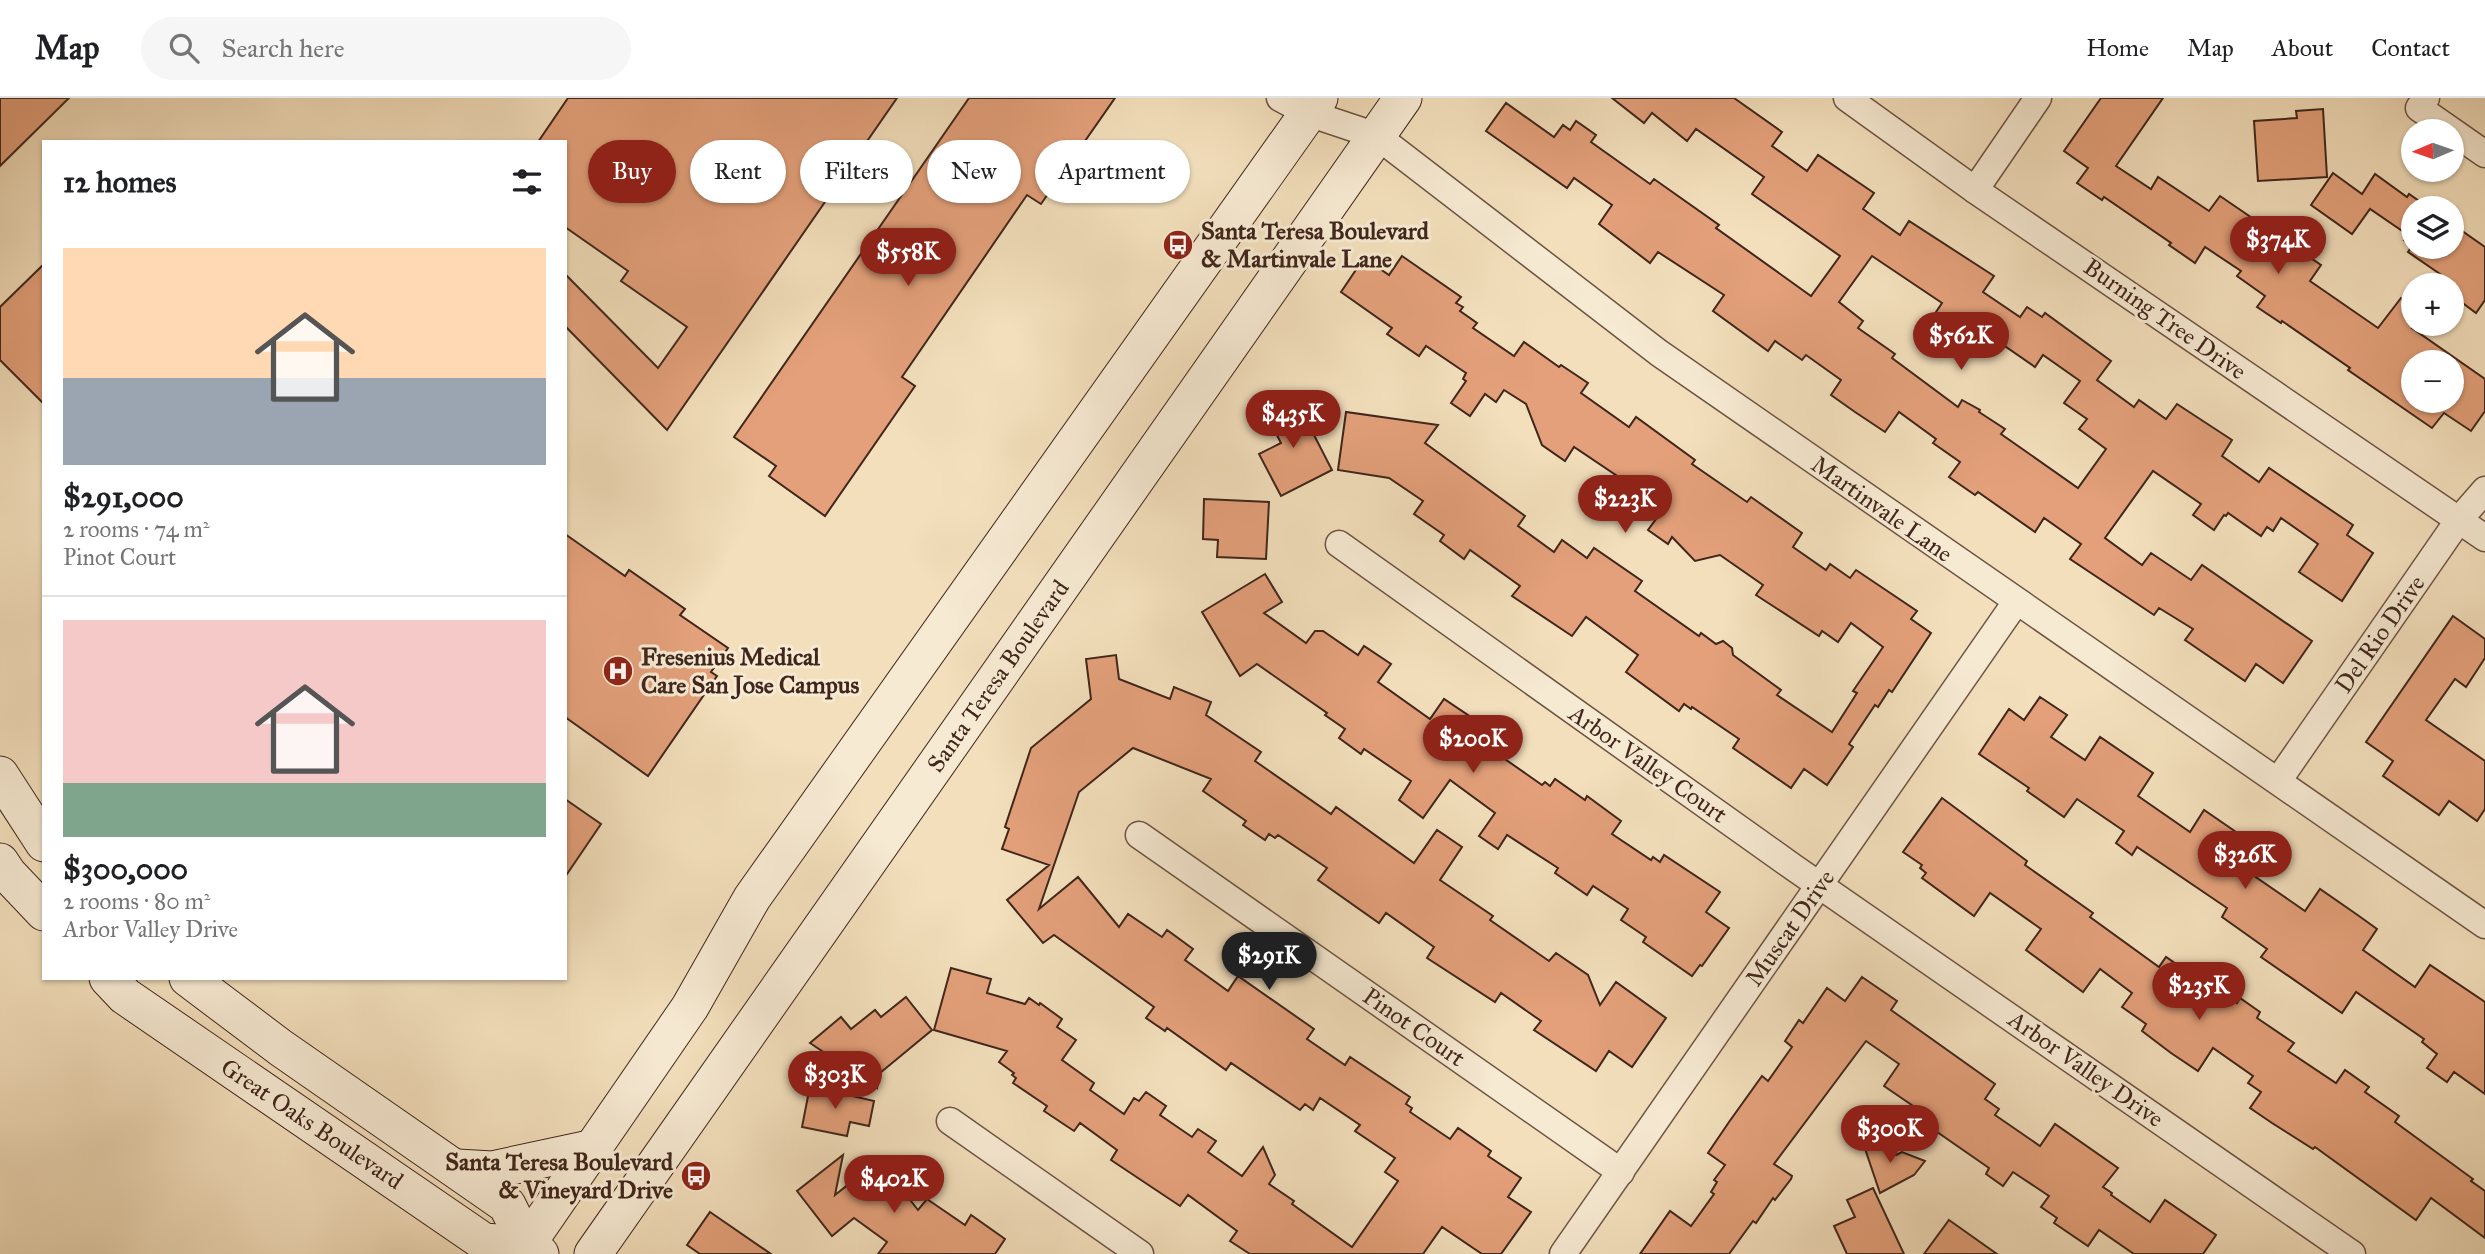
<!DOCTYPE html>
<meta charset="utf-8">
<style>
:root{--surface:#fff;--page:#f6f6f6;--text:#202124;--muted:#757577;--line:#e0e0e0;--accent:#8f2418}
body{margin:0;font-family:"IM FELL Great Primer",serif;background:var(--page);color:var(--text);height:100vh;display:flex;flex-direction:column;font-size:26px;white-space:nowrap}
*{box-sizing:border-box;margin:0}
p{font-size:23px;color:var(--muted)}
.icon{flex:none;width:38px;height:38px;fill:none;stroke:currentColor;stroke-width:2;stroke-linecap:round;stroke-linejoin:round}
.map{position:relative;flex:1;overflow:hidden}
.panel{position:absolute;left:42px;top:42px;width:525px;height:840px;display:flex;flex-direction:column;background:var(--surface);border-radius:0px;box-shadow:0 2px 5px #0004}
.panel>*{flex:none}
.banner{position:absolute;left:588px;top:42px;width:665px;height:63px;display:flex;gap:14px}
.needle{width:46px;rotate:268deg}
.tools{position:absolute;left:2401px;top:21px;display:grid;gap:14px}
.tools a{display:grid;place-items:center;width:63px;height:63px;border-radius:50%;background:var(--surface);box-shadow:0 2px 5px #0004;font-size:35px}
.price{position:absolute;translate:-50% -60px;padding:0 16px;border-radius:24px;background:var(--accent);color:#fff;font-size:23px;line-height:46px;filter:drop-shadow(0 2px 4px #0008)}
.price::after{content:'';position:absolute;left:50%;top:42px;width:21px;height:16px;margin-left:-10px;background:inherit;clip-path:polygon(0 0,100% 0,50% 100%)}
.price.selected{background:#222;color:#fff}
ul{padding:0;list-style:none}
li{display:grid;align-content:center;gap:14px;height:371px;padding:0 21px}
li+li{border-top:2px solid var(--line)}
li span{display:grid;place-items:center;height:217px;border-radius:0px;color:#555}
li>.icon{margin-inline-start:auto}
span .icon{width:126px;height:126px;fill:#fffc;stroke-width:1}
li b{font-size:30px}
h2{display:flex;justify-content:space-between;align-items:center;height:84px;padding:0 21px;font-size:30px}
.pill{padding:0 24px;border-radius:32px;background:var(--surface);box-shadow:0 2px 5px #0004;font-size:24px;line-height:63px}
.pill.selected{background:var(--accent);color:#fff}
header{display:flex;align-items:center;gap:42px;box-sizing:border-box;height:98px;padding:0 35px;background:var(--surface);border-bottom:2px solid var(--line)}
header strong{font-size:33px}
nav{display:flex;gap:38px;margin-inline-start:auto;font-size:24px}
.search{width:490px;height:63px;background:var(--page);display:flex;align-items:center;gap:18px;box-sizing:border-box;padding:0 24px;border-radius:38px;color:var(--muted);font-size:26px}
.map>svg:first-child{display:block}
</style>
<header>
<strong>Map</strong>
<div class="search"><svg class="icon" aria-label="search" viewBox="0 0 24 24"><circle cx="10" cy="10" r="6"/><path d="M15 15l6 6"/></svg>Search here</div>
<nav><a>Home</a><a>Map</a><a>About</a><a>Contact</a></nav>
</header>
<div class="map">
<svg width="2485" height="1156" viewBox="0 0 2485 1156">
<rect width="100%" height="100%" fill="#f3dfbc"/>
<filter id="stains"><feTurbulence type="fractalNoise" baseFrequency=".00286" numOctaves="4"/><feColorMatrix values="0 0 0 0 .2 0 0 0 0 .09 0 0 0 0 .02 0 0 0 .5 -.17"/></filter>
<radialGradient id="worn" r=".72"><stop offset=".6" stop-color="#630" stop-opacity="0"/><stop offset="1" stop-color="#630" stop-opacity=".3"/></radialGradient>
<g fill="#e3a07a" stroke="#40261c" stroke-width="2" fill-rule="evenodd">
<path d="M 0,0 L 69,0 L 0,68 Z"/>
<path d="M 568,0 L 897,0 L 667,332 L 565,228 L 565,176 L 658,270 L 687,229 L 621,183 L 628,173 L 565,129 L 565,44 L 538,44 Z"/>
<path d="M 969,0 L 1115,0 L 1041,106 L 1027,97 L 902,279 L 915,288 L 825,418 L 769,378 L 776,368 L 734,339 Z"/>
<path d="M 1612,0 L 1734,0 L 1782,34 L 1772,48 L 1807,73 L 1818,57 L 1874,95 L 1863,111 L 1900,137 L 1909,123 L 1994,178 L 1983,194 L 2020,219 L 2027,209 L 2042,219 L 2045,215 L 2111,263 L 2097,282 L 2134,309 L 2139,302 L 2166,321 L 2177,306 L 2232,342 L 2222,358 L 2259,384 L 2269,370 L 2353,427 L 2347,437 L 2373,455 L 2342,503 L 2299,474 L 2318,446 L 2281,420 L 2273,433 L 2267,429 L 2261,438 L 2228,415 L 2226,418 L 2224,417 L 2214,432 L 2193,417 L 2201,406 L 2153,373 L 2105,440 L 2142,467 L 2151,455 L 2191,482 L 2202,467 L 2312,543 L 2283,585 L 2256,566 L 2245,583 L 2185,542 L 2193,531 L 2159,510 L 2154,517 L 2070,461 L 2081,446 L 2044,420 L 2035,434 L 1978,394 L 1975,397 L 1949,379 L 1960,364 L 1933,345 L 1936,341 L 1899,314 L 1885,334 L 1855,314 L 1831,297 L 1841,282 L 1806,257 L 1802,262 L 1775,243 L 1768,253 L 1713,213 L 1724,197 L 1658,154 L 1650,165 L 1599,126 L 1612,107 L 1574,80 L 1567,90 L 1486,33 L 1506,5 L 1554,39 L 1563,27 L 1570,32 L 1576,23 L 1596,37 L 1591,44 L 1650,86 L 1654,81 L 1719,127 L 1716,130 L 1811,198 L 1840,158 L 1752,96 L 1764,79 L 1696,31 L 1687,43 L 1652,15 L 1644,25 ZM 1872,158 L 1942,205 L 1932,220 L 1983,255 L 1993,240 L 2035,269 L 2043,257 L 2080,283 L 2064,305 L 2087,321 L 2079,331 L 2106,351 L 2078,390 L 2001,336 L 2005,331 L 1979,314 L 1980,312 L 1962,302 L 1958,309 L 1892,260 L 1895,256 L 1858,230 L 1863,223 L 1839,204 Z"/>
<path d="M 2101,0 L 2163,0 L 2116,68 L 2151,91 L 2158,79 L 2209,113 L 2220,98 L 2321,167 L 2310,183 L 2378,230 L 2401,200 L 2413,208 L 2413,226 L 2416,226 L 2412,230 L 2485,281 L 2485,313 L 2471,333 L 2444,315 L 2432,330 L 2348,272 L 2350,270 L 2282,223 L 2281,225 L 2257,209 L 2265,198 L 2237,178 L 2241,173 L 2205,149 L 2195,165 L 2169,147 L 2171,145 L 2104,99 L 2102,102 L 2077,85 L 2088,70 L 2064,53 ZM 2413,264 L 2452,264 L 2452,303 L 2413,303 Z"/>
<path d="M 2323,11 L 2327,79 L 2258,83 L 2254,23 L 2297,20 L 2296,13 Z"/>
<path d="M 2333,75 L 2362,96 L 2375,76 L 2407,99 L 2409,96 L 2429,110 L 2413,110 L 2413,149 L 2452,149 L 2452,126 L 2485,149 L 2485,202 L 2476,215 L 2452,197 L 2452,187 L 2438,187 L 2434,185 L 2440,176 L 2408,154 L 2412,148 L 2404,142 L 2408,137 L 2370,111 L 2352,136 L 2311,107 Z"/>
<path d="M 1402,158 L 1461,199 L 1456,205 L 1463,209 L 1460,213 L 1477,225 L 1473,230 L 1514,258 L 1524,244 L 1559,269 L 1561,267 L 1588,285 L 1581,295 L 1629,329 L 1636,319 L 1695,362 L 1692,366 L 1747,404 L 1751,399 L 1802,435 L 1793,449 L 1826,472 L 1830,466 L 1850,480 L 1856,472 L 1917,513 L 1911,521 L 1931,535 L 1892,594 L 1889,592 L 1878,609 L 1875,607 L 1849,646 L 1853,649 L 1827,687 L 1804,671 L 1791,690 L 1733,650 L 1739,641 L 1692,609 L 1691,611 L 1684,606 L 1679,613 L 1626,574 L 1638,557 L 1586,519 L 1572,538 L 1512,498 L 1520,488 L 1470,452 L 1464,461 L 1440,443 L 1444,437 L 1414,416 L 1423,403 L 1389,380 L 1338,372 L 1346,314 L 1438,327 L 1425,345 L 1525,418 L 1518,428 L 1554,454 L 1562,442 L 1587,460 L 1594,450 L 1642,483 L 1635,493 L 1699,538 L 1701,535 L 1716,546 L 1723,543 L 1732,550 L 1733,557 L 1781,592 L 1777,597 L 1832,634 L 1857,595 L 1853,593 L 1883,549 L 1851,525 L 1838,544 L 1822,533 L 1819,538 L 1756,497 L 1763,487 L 1720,457 L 1695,463 L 1672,439 L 1668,446 L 1648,432 L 1656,421 L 1630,403 L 1638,392 L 1574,349 L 1565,363 L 1542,347 L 1526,306 L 1504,292 L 1496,304 L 1485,296 L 1470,318 L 1451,305 L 1466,283 L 1463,281 L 1466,275 L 1426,248 L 1419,258 L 1387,236 L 1392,230 L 1341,194 L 1364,160 L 1389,177 Z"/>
<path d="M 44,166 L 44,306 L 0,262 L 0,209 Z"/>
<path d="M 1295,300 L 1332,372 L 1281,398 L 1259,356 L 1281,345 L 1266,316 Z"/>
<path d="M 1204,401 L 1269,404 L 1266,461 L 1217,459 L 1218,442 L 1203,441 Z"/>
<path d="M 565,436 L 625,478 L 629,472 L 685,511 L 680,517 L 728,550 L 711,574 L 717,578 L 648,678 L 565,619 Z"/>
<path d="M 1265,476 L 1282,504 L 1264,515 L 1306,545 L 1315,533 L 1323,533 L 1358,557 L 1364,548 L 1391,566 L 1378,584 L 1430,621 L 1444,601 L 1511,646 L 1502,659 L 1542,687 L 1545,684 L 1550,688 L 1555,681 L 1585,702 L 1587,698 L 1621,723 L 1612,736 L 1651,762 L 1653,759 L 1660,764 L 1664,757 L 1720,794 L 1706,814 L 1729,830 L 1702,868 L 1700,867 L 1692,878 L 1643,844 L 1646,839 L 1621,822 L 1628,811 L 1593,788 L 1587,797 L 1555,775 L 1558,770 L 1507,737 L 1498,751 L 1479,738 L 1495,715 L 1450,682 L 1423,720 L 1399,702 L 1411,683 L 1364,651 L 1361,656 L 1339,640 L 1345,631 L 1325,617 L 1327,615 L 1257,566 L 1240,578 L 1202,514 Z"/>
<path d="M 2453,518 L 2485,541 L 2485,560 L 2466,589 L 2455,581 L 2426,622 L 2485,663 L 2485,711 L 2477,723 L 2449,703 L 2439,717 L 2383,678 L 2393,663 L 2366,644 Z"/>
<path d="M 1116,557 L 1119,581 L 1170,601 L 1174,589 L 1211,604 L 1206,617 L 1261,654 L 1255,663 L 1331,716 L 1336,709 L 1414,765 L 1437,732 L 1462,749 L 1440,782 L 1493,818 L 1490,822 L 1549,863 L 1556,855 L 1588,877 L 1600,907 L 1616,884 L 1666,920 L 1632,969 L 1609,953 L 1596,973 L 1534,932 L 1541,923 L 1501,895 L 1495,904 L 1427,860 L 1434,849 L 1386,815 L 1379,825 L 1318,782 L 1327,770 L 1278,737 L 1275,740 L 1269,736 L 1265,742 L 1243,727 L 1246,723 L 1203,693 L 1211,681 L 1133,650 L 1079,694 L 1039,811 L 1078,779 L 1119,829 L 1128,816 L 1162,839 L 1167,832 L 1193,851 L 1185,862 L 1228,893 L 1238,878 L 1314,931 L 1307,941 L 1345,967 L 1350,959 L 1410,999 L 1406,1006 L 1412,1010 L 1410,1014 L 1450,1041 L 1458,1030 L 1491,1053 L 1488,1058 L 1521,1080 L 1508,1099 L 1531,1114 L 1501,1156 L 1482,1156 L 1442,1129 L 1423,1156 L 1250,1156 L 1230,1143 L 1237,1133 L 1188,1097 L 1180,1108 L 1111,1062 L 1117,1052 L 1080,1025 L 1074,1033 L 1044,1013 L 1047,1008 L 1013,985 L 1016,980 L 1012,977 L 1014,975 L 999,964 L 1007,953 L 934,932 L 951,870 L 991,881 L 987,895 L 1025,906 L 1029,900 L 1039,907 L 1040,905 L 1062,921 L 1057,929 L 1076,942 L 1062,962 L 1094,985 L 1090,992 L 1124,1016 L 1134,1000 L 1139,1003 L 1146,994 L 1166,1008 L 1160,1017 L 1192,1039 L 1198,1031 L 1216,1043 L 1208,1054 L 1242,1078 L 1263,1049 L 1275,1077 L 1269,1086 L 1294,1103 L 1292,1106 L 1352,1149 L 1398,1083 L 1385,1074 L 1395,1060 L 1355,1033 L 1360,1027 L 1320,1000 L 1313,1012 L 1305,1006 L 1300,1012 L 1231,965 L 1226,972 L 1167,930 L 1165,933 L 1146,920 L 1154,909 L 1054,837 L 1043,845 L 1007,802 L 1049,767 L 1002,751 L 1009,731 L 1005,729 L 1031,650 L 1091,601 L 1086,561 Z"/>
<path d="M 2040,599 L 2067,617 L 2051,639 L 2085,662 L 2100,639 L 2153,675 L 2138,698 L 2190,734 L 2204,712 L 2239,736 L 2262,752 L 2247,773 L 2305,813 L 2320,791 L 2359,818 L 2377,831 L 2363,852 L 2415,889 L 2430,867 L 2485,904 L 2485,996 L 2454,974 L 2447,984 L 2427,970 L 2437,956 L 2422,944 L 2424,941 L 2356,894 L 2342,915 L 2261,859 L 2267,851 L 2222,819 L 2227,810 L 2137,749 L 2132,757 L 2116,745 L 2124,733 L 2077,701 L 2064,719 L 2027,693 L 2029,690 L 1979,656 L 2009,611 L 2024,622 Z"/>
<path d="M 1942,700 L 2027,763 L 2025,767 L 2093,815 L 2090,819 L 2159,869 L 2166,859 L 2185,872 L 2187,869 L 2237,905 L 2240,900 L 2260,914 L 2257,920 L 2294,945 L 2288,953 L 2336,985 L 2345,972 L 2369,989 L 2365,994 L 2399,1018 L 2395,1024 L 2473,1081 L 2471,1083 L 2485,1093 L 2485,1140 L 2431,1100 L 2416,1122 L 2315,1049 L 2313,1051 L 2272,1025 L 2250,1010 L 2261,994 L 2248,985 L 2253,978 L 2213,950 L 2198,973 L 2171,955 L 2142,933 L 2146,926 L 2122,909 L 2132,895 L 2100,871 L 2083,894 L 2026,852 L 2041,831 L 1990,795 L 1974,818 L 1922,780 L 1926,775 L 1920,770 L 1922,767 L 1903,754 Z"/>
<path d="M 565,701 L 601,726 L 565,779 Z"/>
<path d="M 1862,879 L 1897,903 L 1891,912 L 1995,986 L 1985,1001 L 1999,1011 L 1995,1017 L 2040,1048 L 2055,1026 L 2118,1070 L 2103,1089 L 2112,1095 L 2111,1097 L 2150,1124 L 2165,1102 L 2216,1137 L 2203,1156 L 2134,1156 L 2099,1132 L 2088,1148 L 2054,1125 L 2057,1120 L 2041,1109 L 2049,1098 L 2013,1074 L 2003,1088 L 1986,1076 L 1989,1070 L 1930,1029 L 1935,1023 L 1884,988 L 1899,966 L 1866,943 L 1774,1066 L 1792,1078 L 1791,1081 L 1775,1102 L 1773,1100 L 1756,1125 L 1753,1123 L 1729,1156 L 1640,1156 L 1670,1113 L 1691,1128 L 1714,1096 L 1711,1094 L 1717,1084 L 1714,1082 L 1725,1067 L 1708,1055 L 1729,1024 L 1762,978 L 1768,983 L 1792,949 L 1785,943 L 1799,922 L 1803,925 L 1827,890 L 1845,903 Z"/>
<path d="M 906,899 L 932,932 L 880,975 L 877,990 L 810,945 L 841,919 L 851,931 L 875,912 L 881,919 Z"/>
<path d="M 810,988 L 874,1003 L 869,1028 L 850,1024 L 847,1038 L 802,1029 Z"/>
<path d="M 1860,1036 L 1896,1057 L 1902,1054 L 1925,1063 L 1914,1077 L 1880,1095 Z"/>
<path d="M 843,1057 L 835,1097 L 879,1062 L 918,1112 L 927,1101 L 965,1127 L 971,1117 L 1005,1141 L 995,1156 L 878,1156 L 887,1144 L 854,1120 L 832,1138 L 797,1093 Z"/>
<path d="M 1873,1090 L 1904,1156 L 1847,1156 L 1834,1128 L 1855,1119 L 1847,1102 Z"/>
<path d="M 710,1114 L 771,1156 L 700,1156 L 687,1147 Z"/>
<path d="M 1949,1122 L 1997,1156 L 1924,1156 Z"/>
</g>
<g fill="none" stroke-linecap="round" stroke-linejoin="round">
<g stroke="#6d5444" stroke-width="29">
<g id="street">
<path d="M 1280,0 L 1308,15 L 1377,38 L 1659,255 L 2485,827"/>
<path d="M 1847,0 L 1975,92 L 2485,440"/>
<path d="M 2426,0 L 2419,10 L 2485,56"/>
<path d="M 1975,92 L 2038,0"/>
<path d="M 1339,446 L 1793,769 L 2352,1156"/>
<path d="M 2278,683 L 2458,423 L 2485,392"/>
<path d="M 1139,737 L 1621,1074"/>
<path d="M 950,1023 L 1140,1156"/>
<path d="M 1563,1156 L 2016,504"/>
</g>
</g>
<g stroke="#40261c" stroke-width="39">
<g id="secondary">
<path d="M 0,677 L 44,745"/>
<path d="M 0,764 L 8,776 L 44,814"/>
<path d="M 108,880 L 125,898 L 484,1144 L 527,1147"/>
<path d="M 188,880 L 281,950 L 507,1107 L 527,1147 L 540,1156"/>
<path d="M 457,1070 L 492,1072 L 594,1050"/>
<path d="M 520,1156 L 690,909 L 752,800 L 1319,0"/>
<path d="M 593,1156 L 1403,0"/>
</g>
</g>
<use href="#street" stroke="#f7ead3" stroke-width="26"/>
<use href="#secondary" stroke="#f7ead3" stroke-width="37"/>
</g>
<defs>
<g id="bus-disc" transform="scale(1.575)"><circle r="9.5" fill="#8f2418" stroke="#f7ead3"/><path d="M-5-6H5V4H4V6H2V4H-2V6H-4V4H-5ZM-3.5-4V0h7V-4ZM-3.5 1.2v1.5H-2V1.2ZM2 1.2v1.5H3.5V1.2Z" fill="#fff"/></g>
<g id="hospital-disc" transform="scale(1.575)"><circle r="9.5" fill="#8f2418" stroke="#f7ead3"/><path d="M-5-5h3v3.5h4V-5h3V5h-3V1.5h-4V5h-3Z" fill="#fff"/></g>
</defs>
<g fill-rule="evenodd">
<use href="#bus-disc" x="1178" y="147"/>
<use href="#hospital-disc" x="618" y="573"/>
<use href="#bus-disc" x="696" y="1078"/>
</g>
<g text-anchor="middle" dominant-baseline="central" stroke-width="6" stroke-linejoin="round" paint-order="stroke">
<g font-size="24" font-weight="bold" fill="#40261c" stroke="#f7ead3" text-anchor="start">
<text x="1201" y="133">Santa Teresa Boulevard<tspan x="1201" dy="28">&amp; Martinvale Lane</tspan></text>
<text x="641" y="559">Fresenius Medical<tspan x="641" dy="28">Care San Jose Campus</tspan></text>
<text x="673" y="1064" text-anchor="end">Santa Teresa Boulevard<tspan x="673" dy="28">&amp; Vineyard Drive</tspan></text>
</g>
<g font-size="24" fill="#40261c" stroke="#f7ead3">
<text transform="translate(2165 221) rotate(35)">Burning Tree Drive</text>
<text transform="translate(1882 411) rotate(35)">Martinvale Lane</text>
<text transform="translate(2380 536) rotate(-55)">Del Rio Drive</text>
<text transform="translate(998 578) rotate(-55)">Santa Teresa Boulevard</text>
<text transform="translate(1648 666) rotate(35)">Arbor Valley Court</text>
<text transform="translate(1790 830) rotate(-55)">Muscat Drive</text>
<text transform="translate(1414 929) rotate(35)">Pinot Court</text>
<text transform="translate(2086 971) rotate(35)">Arbor Valley Drive</text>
<text transform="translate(312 1026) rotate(34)">Great Oaks Boulevard</text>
</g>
</g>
<rect width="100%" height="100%" filter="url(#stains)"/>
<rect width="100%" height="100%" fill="url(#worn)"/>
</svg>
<div class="tools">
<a><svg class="needle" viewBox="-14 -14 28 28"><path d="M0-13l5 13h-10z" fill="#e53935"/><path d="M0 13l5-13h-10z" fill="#757577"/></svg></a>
<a><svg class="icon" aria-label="layers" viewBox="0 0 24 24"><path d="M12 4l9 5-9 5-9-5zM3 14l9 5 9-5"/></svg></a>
<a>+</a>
<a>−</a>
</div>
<b class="price" style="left:2278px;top:178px">$374K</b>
<b class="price" style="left:908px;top:190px">$558K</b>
<b class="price" style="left:1961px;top:274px">$562K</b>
<b class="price" style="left:1293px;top:352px">$435K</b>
<b class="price" style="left:1625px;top:437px">$223K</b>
<b class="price" style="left:1473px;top:677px">$200K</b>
<b class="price" style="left:2245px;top:793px">$326K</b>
<b class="price selected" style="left:1269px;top:894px">$291K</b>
<b class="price" style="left:2199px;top:924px">$235K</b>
<b class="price" style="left:835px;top:1013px">$303K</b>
<b class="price" style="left:1890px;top:1067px">$300K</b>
<b class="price" style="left:894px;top:1117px">$402K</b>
<div class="banner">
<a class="pill selected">Buy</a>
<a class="pill">Rent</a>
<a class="pill">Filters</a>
<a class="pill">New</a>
<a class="pill">Apartment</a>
</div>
<section class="panel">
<h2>12 homes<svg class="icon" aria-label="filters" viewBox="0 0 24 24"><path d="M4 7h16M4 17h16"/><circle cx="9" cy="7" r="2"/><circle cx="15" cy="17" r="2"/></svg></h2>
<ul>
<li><span style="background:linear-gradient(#ffd9b3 60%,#9aa5b1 0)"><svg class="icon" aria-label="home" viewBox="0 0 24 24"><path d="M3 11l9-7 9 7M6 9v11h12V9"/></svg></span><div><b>$291,000</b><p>2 rooms · 74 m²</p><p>Pinot Court</p></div></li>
<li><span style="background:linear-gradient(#f6c9c9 75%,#7fa58c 0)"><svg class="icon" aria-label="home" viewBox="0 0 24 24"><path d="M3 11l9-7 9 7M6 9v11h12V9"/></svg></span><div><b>$300,000</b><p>2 rooms · 80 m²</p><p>Arbor Valley Drive</p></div></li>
</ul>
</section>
</div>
